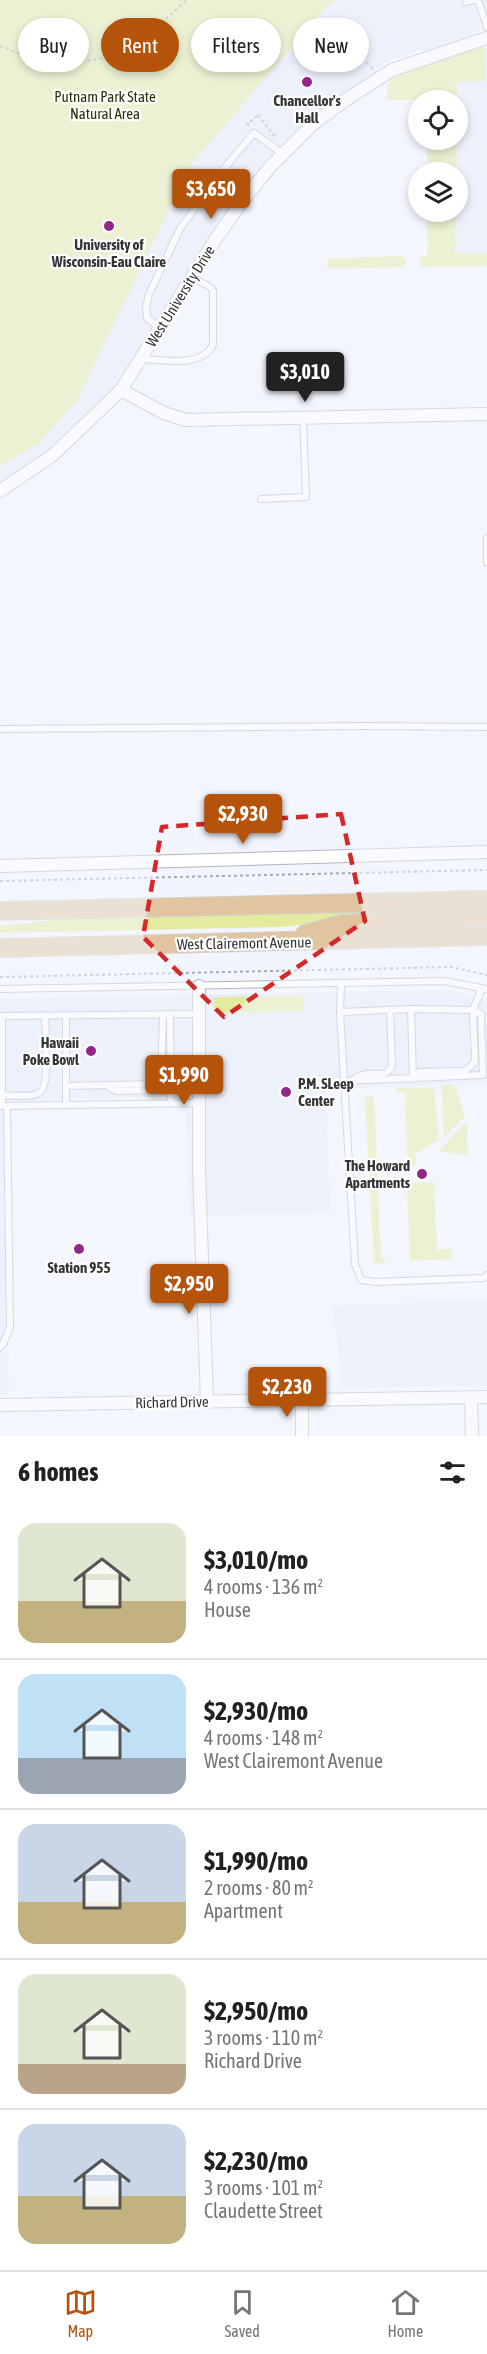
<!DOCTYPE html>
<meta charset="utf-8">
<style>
:root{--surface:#fff;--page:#f6f6f6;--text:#202124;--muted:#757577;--line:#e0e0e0;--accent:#b45309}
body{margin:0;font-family:"Asap Condensed",sans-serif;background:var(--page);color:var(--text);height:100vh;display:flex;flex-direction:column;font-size:22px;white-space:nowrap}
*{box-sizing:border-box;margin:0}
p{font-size:20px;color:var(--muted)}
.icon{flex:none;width:33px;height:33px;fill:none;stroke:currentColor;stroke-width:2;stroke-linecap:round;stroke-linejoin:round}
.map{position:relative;height:1436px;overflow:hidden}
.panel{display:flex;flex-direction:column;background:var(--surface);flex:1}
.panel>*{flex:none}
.top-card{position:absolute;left:18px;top:18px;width:452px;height:54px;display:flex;gap:12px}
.buttons{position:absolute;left:408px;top:90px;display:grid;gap:12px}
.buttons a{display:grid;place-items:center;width:60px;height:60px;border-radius:50%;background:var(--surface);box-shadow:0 3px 9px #0003;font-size:30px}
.price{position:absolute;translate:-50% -51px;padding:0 14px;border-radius:6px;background:var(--accent);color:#fff;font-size:20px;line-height:39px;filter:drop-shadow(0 2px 3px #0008)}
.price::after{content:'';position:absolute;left:50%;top:36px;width:18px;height:14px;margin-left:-9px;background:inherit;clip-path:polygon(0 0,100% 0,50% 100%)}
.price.selected{background:#222;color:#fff}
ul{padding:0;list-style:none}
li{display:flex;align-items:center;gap:18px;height:150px;padding:0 18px}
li+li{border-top:2px solid var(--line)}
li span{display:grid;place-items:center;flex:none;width:168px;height:120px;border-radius:18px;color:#555}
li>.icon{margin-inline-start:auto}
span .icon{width:72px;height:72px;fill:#fffc;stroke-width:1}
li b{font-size:26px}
h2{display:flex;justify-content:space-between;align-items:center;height:72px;padding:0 18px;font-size:26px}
.tag{padding:0 21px;border-radius:27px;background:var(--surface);box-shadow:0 3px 9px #0003;font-size:21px;line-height:54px}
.tag.selected{background:var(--accent);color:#fff}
.menu{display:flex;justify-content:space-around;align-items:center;height:84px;border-top:2px solid var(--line);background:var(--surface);font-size:16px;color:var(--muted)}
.menu a{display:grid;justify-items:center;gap:3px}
.menu .selected{color:var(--accent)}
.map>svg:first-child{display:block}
</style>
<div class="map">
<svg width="487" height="1436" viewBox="0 0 487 1436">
<rect width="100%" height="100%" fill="#f3f5fd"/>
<g fill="#e7eafa">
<path d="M 0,0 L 487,0 L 487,21 L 480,24 L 479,29 L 473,34 L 436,48 L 417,51 L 387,62 L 371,77 L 300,130 L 118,383 L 75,427 L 49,450 L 0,482 Z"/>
<path d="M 482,47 L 487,49 L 487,262 L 436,262 L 436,212 L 458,212 L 458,172 L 435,172 L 435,140 L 458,140 L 458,100 L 435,100 L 452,55 Z"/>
<path d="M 430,990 L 445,990 L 487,999 L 487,1084 L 326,1089 L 330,1212 L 190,1216 L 185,1096 L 5,1101 L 9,1394 L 0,1394 L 0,999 Z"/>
<path d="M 487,1300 L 487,1386 L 342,1388 L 333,1306 Z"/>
</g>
<g fill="#e4eb9f">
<path d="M 0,0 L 335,0 L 325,8 L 190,166 L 77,401 L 39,443 L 0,466 Z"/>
<path d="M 482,47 L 485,49 L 486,81 L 457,82 L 457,100 L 387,100 L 389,80 L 415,68 Z"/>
<path d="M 427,140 L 457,140 L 456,172 L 427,172 Z"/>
<path d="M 427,212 L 456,212 L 455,253 L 487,254 L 487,266 L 423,267 L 420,265 L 420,258 L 428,255 Z"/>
<path d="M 401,256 L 406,260 L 406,264 L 402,267 L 331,269 L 326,265 L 329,259 Z"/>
<path d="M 400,911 L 401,918 L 344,919 L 283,927 L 0,933 L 0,926 L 74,918 Z"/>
<path d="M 303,996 L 303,1011 L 214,1013 L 214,997 Z"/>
<path d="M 441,1085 L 454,1085 L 465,1116 L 444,1137 Z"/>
<path d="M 434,1087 L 439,1140 L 415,1153 L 416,1166 L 408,1166 L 405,1093 L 397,1092 L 396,1088 Z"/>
<path d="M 374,1096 L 381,1258 L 386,1258 L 383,1263 L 374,1263 L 365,1097 Z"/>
<path d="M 467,1122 L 468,1155 L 438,1151 Z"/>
<path d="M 434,1182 L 437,1250 L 451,1249 L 452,1259 L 410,1261 L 407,1183 Z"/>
</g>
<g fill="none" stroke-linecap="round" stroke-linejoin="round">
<g stroke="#b3b5bd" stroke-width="8">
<g id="lane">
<path d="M 478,0 L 487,27"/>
<path d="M 466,2 L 474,0"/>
<path d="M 160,328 L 147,318 L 146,308 L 149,294 L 180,229 L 220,173 L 254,133 L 283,154"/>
<path d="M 142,359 C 164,360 203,368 213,344 L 213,291 L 210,287 L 192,277"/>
<path d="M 261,499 L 306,497 L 303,418"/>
<path d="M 487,538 L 487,563"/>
<path d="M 0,729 L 365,726 L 487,727"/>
<path d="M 341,984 L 340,1012 L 355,1264 L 361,1280 L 375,1282 L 484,1278 L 487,1275"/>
<path d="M 0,989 L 444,981 L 487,989"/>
<path d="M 411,1009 L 413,1079"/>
<path d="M 340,1012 L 411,1009 L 473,1010 L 482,988"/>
<path d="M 170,1015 L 171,1103"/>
<path d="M 0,1016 L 199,1014"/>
<path d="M 2,1016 L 2,1106"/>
<path d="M 352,1080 C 355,1079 358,1076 361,1075 C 373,1071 387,1080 392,1065 L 390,1010"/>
<path d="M 345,1081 L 483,1075 L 481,1014 L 473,1010 L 475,1061 L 470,1067 L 464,1071 L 418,1072 L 413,1079"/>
<path d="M 67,1086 L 156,1084 L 161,1080 L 163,1015"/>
<path d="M 108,1086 L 116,1091 L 159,1090 L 171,1081"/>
<path d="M 2,1095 C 12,1095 30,1098 39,1093 C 51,1088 45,1029 45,1016"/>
<path d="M 66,1105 L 199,1103"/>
<path d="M 0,1106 L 66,1105 L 66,1016"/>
<path d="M 0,1347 L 3,1344 L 10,1327 L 7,1106"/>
</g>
</g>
<g stroke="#b3b5bd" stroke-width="14">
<g id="street">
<path d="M 121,390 L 164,413 L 186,420 L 487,414"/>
<path d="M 0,491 L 53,455 L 121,390 L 213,243 L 240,204 L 270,167 L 312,125 L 344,101 L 392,70 L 487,38"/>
<path d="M 0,866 L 487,852"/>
<path d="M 199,986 L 199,1170 L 207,1402"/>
<path d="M 471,1397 L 472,1436"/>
<path d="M 302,1400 L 302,1436"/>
<path d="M 0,1405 L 487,1397"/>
</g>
</g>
<g stroke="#d3d3d3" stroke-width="20">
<g id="primary">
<path d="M 0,911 L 487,900"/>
<path d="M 305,934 L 343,924 L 487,916"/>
<path d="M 0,948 L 487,936"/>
</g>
</g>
<g stroke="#a8a9af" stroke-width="2" stroke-dasharray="3 3" stroke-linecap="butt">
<path d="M 0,46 L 29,57 L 67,57 L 86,61 L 103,58 L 162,22 L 187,0"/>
<path d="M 362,58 L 373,69"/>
<path d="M 258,115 L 277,139"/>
<path d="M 249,125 L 247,124 L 260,114"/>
<path d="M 0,881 L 487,870"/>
<path d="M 0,977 L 451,967 L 487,975"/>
</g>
<use href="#lane" stroke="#fff" stroke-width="6"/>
<use href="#street" stroke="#fff" stroke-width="12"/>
<use href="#primary" stroke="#e1c5a1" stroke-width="18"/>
</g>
<path d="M0 0H487V1436H0ZM 341,814 L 365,921 L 224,1017 L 143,937 L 162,827 Z" fill="#f3f5fd" fill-opacity=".55" fill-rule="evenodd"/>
<path fill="none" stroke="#d62828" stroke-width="4.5" stroke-dasharray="12 8" stroke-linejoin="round" d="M 341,814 L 365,921 L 224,1017 L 143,937 L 162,827 Z"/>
<g fill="#932688" stroke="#fff" stroke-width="2">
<circle cx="307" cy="82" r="6"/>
<circle cx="109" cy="226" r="6"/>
<circle cx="91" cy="1051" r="6"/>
<circle cx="286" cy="1092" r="6"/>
<circle cx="422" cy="1174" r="6"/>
<circle cx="79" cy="1249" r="6"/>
</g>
<g text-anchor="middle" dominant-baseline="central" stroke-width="4.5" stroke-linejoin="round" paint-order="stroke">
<g font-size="15" fill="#2e3008" stroke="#fff">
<text x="105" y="96">Putnam Park State<tspan x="105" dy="17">Natural Area</tspan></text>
</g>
<g font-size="15" font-weight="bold" fill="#353538" stroke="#fff">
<text x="307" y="100">Chancellor's<tspan x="307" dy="17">Hall</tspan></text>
<text x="109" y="244">University of<tspan x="109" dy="17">Wisconsin-Eau Claire</tspan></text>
<text x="79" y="1042" text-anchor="end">Hawaii<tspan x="79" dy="17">Poke Bowl</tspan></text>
<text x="298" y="1083" text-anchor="start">P.M. SLeep<tspan x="298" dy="17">Center</tspan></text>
<text x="410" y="1165" text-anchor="end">The Howard<tspan x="410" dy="17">Apartments</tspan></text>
<text x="79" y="1267">Station 955</text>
</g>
<g font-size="15" fill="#353538" stroke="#fff">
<text transform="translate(180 296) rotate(-58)">West University Drive</text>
<text transform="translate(244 943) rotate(-1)">West Clairemont Avenue</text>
<text transform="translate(172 1402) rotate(-1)">Richard Drive</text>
</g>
</g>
</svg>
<div class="buttons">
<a><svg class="icon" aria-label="locate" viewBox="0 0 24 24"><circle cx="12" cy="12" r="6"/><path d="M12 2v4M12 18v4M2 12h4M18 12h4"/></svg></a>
<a><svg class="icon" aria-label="layers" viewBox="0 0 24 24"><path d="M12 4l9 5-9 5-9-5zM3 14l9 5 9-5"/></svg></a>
</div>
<b class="price" style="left:211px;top:220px">$3,650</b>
<b class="price selected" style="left:305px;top:403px">$3,010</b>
<b class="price" style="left:243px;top:845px">$2,930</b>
<b class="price" style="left:184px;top:1106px">$1,990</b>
<b class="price" style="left:189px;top:1315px">$2,950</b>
<b class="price" style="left:287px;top:1418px">$2,230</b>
<div class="top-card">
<a class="tag">Buy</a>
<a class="tag selected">Rent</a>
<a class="tag">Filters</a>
<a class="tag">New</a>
</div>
</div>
<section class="panel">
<h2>6 homes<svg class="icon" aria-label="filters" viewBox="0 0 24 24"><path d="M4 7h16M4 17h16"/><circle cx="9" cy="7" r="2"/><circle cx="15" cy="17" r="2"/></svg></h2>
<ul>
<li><span style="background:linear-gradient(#dfe7d0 65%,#c2b280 0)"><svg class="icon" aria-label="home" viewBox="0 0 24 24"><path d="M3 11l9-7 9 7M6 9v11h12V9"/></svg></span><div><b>$3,010/mo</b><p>4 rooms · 136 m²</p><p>House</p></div></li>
<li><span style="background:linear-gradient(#bfe0f5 70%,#9aa5b1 0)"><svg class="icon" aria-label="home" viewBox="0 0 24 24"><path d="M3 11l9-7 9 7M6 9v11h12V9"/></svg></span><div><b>$2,930/mo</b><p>4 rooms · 148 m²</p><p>West Clairemont Avenue</p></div></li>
<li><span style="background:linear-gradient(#c9d6e8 65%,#c2b280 0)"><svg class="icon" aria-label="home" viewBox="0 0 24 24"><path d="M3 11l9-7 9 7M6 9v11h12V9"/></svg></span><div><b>$1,990/mo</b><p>2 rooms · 80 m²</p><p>Apartment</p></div></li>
<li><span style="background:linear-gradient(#dfe7d0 75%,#b9a48a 0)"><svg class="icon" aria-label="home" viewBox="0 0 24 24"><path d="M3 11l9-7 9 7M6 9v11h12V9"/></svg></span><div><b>$2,950/mo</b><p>3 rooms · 110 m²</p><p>Richard Drive</p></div></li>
<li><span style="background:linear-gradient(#c9d6e8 60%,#c2b280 0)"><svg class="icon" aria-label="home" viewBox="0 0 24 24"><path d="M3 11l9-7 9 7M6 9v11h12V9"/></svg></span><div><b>$2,230/mo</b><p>3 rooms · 101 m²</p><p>Claudette Street</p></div></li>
</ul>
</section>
<nav class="menu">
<a class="selected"><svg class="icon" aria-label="map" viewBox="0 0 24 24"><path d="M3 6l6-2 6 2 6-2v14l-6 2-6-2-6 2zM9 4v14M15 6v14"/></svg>Map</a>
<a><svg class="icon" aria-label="saved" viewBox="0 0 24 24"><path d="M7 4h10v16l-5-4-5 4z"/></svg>Saved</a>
<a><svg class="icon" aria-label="home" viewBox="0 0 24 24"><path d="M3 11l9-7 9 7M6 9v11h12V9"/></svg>Home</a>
</nav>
